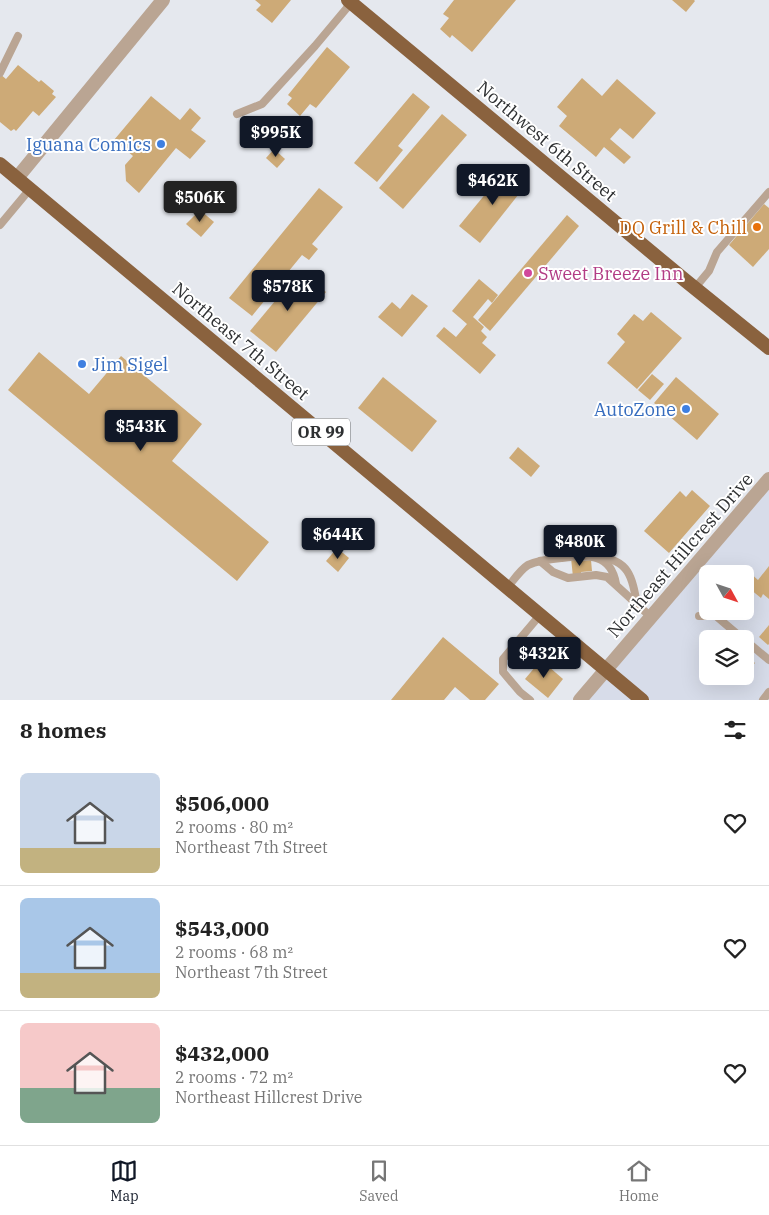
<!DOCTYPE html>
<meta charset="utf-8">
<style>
:root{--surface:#fff;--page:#f2f2f2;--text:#222;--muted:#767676;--line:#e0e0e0;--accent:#111827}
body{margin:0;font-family:"IBM Plex Serif",serif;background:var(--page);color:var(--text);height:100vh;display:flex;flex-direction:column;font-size:19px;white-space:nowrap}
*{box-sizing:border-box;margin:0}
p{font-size:16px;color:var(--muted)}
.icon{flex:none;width:28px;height:28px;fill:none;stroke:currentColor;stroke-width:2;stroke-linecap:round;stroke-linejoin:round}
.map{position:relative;height:700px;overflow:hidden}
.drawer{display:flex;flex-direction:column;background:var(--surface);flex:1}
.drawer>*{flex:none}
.needle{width:32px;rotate:130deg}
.buttons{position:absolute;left:699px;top:565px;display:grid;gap:10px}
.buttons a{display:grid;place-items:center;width:55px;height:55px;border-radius:8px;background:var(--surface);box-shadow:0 5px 20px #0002;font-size:25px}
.price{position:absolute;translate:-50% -42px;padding:0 11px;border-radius:5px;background:var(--accent);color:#fff;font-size:16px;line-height:32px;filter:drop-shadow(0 1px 2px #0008)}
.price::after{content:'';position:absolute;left:50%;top:30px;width:15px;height:11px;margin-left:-8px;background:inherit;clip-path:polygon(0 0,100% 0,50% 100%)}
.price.current{background:#222;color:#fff}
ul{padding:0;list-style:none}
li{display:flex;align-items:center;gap:15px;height:125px;padding:0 20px}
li+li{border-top:1px solid var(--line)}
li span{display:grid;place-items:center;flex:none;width:140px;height:100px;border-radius:8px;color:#555}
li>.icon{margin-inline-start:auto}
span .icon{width:60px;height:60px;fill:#fffc;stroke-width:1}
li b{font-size:21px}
h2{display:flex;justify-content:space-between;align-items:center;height:60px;padding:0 20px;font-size:21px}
.tabs{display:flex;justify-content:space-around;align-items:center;height:70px;border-top:1px solid var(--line);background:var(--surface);font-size:14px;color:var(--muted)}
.tabs a{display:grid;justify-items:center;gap:2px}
.tabs .current{color:var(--accent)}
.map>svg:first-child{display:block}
</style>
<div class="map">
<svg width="769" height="700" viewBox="0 0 769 700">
<rect width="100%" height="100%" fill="#e5e8ee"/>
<path fill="#d7dce9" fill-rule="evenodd" d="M 769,477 L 769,700 L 588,700 ZM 708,574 L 745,574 L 745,611 L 708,611 ZM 708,639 L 745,639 L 745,676 L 708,676 Z"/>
<g fill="#cdaa77">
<path d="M 255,0 L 291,0 L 272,23 L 256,10 L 261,5 Z"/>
<path d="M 454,0 L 516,0 L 472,52 L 452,35 L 450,38 L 440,29 L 449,18 L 443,14 Z"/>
<path d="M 672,0 L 694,0 L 695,1 L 686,12 Z"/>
<path d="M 327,47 L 350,67 L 316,108 L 310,104 L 300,116 L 287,104 L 292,98 L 288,95 Z"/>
<path d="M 18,65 L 39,82 L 41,80 L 54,91 L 52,94 L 56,97 L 39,116 L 33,111 L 16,131 L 14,129 L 11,131 L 0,122 L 0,74 L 6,79 Z"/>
<path d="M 582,78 L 602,96 L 617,79 L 656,113 L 633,139 L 620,128 L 610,139 L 631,157 L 624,164 L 604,147 L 596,157 L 559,126 L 567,116 L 557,107 Z"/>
<path d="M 413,93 L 430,107 L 398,146 L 403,150 L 377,182 L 354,163 Z"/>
<path d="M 151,96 L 180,120 L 190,108 L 201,118 L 191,130 L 206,141 L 190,159 L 176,148 L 139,193 L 126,181 L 125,165 L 133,156 L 114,140 Z"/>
<path d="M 442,114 L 467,135 L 403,209 L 379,188 Z"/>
<path d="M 274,149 L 285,159 L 277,168 L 266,158 Z"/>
<path d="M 506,169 L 526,185 L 480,243 L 459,226 Z"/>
<path d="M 319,188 L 343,207 L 312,244 L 318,249 L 309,260 L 302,255 L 252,316 L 229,298 Z"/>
<path d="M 764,204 L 769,208 L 769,249 L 753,267 L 729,245 Z"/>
<path d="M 200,210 L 214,222 L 201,237 L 186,224 Z"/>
<path d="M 567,215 L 579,226 L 490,331 L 478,320 Z"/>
<path d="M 300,271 L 326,292 L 276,352 L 250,331 Z"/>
<path d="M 479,279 L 498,295 L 492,303 L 488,299 L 473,317 L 484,327 L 481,331 L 487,337 L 482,343 L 496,355 L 480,374 L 436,336 L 444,327 L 456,337 L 467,324 L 452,311 Z"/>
<path d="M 412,294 L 428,306 L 402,337 L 378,317 L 392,302 L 400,309 Z"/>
<path d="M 651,312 L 682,338 L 637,389 L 607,363 L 625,342 L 617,334 L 634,314 L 643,321 Z"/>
<path d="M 39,352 L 89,394 L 121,356 L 202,424 L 172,461 L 269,542 L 237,581 L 8,390 Z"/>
<path d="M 652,374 L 664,384 L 650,400 L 638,390 Z"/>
<path d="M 383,377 L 437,421 L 412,452 L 358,408 Z"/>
<path d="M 676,377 L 719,414 L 697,440 L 654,403 Z"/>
<path d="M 518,447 L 540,466 L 531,477 L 509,458 Z"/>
<path d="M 692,490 L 710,506 L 669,553 L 644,531 L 680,491 L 686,497 Z"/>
<path d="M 337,548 L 349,558 L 338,572 L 326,561 Z"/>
<path d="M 580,557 L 580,561 L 591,560 L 592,571 L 581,572 L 581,576 L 573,577 L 571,558 Z"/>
<path d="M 769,566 L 769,599 L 763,594 L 761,598 L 745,585 L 745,574 L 748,571 L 758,580 Z"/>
<path d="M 769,625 L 769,644 L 768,645 L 759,637 Z"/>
<path d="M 718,633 L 725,639 L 713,639 Z"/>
<path d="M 443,637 L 499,684 L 485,700 L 470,700 L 455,687 L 444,700 L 391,700 Z"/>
<path d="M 745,655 L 755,663 L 745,674 Z"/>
<path d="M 541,660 L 563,679 L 548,698 L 525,679 Z"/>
</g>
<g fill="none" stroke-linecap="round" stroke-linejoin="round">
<g stroke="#baa593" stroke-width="8">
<path d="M 0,73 L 18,36"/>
<path d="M 237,114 L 262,104 L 315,46 L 351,3"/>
<path d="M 0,225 L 30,189"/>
<path d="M 694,289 L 709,271 L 717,252 L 769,192"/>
<path d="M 599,557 C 629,560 632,577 637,604"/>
<path d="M 540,561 L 553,572 L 568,578 L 596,575 L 607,577 L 651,617"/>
<path d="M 507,588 C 513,581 520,570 528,565 C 539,560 551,559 562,558 C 588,555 611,553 616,584"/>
<path d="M 699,616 L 716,616 L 743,639"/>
<path d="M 745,640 L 769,660"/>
<path d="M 530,700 L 520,692 L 503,672 L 503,659 L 540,615"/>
<path d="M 763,700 L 769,692"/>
</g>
<path stroke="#baa593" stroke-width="14" d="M 17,178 L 163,0"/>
<path stroke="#baa593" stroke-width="14" d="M 580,700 L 769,479"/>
<g stroke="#8a623e" stroke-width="14">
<path d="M 348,0 L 686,281 L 769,348"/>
<path d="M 0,164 L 642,700"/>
</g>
</g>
<g fill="#3f7fe0" stroke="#fff" stroke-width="2">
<circle cx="161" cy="144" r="5"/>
<circle cx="82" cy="364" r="5"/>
<circle cx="686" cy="409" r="5"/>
</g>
<circle fill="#e8710a" stroke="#fff" stroke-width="2" cx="757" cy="227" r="5"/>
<circle fill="#d1479c" stroke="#fff" stroke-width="2" cx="528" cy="273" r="5"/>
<g text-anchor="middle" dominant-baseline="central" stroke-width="4" stroke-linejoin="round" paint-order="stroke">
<rect fill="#fff" stroke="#6d6e70" stroke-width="1" x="292" y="418.5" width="58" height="27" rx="4"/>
<g font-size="16" font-weight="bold" fill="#2e3032">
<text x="321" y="432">OR 99</text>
</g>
<g font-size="18" fill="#2e3032" stroke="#fff">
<text transform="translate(547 141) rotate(40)">Northwest 6th Street</text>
<text transform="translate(241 341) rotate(40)">Northeast 7th Street</text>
<text transform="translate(680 555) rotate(-49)">Northeast Hillcrest Drive</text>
</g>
<g font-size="18" fill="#366cbe" stroke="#fff" text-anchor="end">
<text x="151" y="144">Iguana Comics</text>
<text x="92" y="364" text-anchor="start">Jim Sigel</text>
<text x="676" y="409">AutoZone</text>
</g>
<g font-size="18" fill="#c56008" stroke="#fff" text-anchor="end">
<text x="747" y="227">DQ Grill &amp; Chill</text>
</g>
<g font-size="18" fill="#b23c85" stroke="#fff" text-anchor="start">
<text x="538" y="273">Sweet Breeze Inn</text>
</g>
</g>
</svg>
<div class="buttons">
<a><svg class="needle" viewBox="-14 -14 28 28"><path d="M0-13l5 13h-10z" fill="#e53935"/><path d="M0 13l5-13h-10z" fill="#767676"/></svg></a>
<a><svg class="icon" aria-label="layers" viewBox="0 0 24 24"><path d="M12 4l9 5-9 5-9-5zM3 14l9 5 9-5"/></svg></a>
</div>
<b class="price" style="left:276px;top:158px">$995K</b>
<b class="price" style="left:493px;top:206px">$462K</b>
<b class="price current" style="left:200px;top:223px">$506K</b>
<b class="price" style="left:288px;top:312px">$578K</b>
<b class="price" style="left:141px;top:452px">$543K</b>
<b class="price" style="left:338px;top:560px">$644K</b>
<b class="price" style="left:580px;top:567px">$480K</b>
<b class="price" style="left:544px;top:679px">$432K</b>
</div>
<section class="drawer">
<h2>8 homes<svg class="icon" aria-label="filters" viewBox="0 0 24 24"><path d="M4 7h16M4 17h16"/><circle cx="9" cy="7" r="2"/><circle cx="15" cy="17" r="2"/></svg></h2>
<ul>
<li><span style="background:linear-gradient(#c9d6e8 75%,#c2b280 0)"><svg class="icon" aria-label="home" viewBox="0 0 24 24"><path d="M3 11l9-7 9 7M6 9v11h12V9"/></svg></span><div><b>$506,000</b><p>2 rooms · 80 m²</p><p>Northeast 7th Street</p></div><svg class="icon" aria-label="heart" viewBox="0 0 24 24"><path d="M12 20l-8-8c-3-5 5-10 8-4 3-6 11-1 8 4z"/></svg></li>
<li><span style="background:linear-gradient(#a9c7e8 75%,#c2b280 0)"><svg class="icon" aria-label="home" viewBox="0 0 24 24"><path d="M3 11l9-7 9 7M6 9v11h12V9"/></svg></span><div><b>$543,000</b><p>2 rooms · 68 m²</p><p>Northeast 7th Street</p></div><svg class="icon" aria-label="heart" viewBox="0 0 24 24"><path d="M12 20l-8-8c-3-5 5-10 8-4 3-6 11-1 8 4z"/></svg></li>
<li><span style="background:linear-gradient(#f6c9c9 65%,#7fa58c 0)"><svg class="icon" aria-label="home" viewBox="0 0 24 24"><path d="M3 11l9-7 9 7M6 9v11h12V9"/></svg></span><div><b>$432,000</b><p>2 rooms · 72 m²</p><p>Northeast Hillcrest Drive</p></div><svg class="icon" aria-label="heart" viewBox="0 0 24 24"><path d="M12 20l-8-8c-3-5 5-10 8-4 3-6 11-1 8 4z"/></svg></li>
</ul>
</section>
<nav class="tabs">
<a class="current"><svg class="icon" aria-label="map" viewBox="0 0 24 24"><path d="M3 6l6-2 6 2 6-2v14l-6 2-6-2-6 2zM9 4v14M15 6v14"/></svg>Map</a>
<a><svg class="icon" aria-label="saved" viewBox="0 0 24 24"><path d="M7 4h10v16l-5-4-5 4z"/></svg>Saved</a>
<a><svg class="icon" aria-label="home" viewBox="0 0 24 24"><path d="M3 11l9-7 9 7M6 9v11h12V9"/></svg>Home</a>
</nav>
